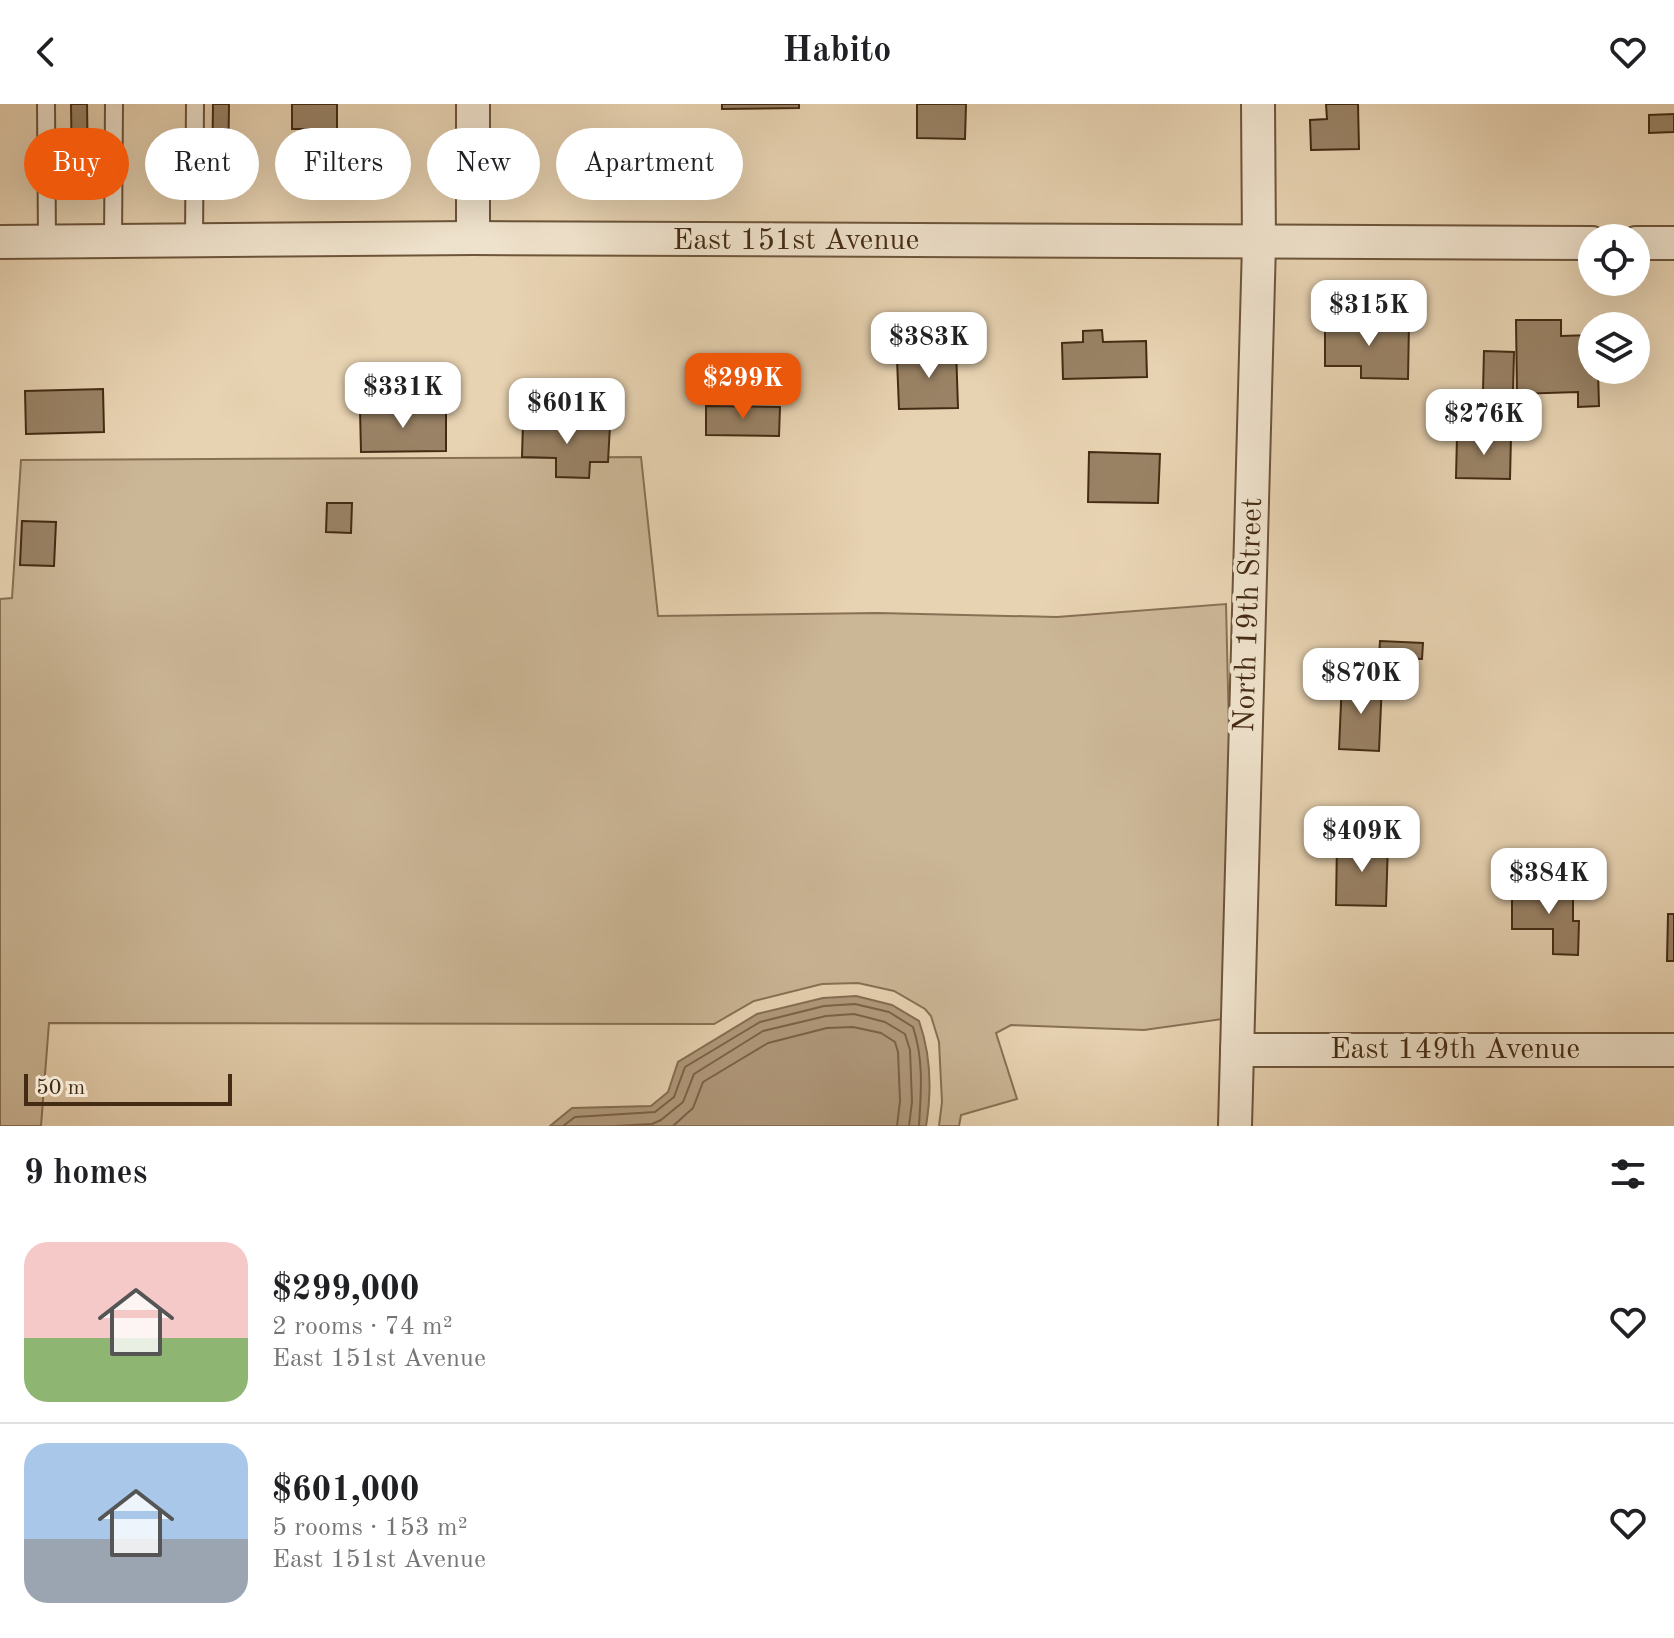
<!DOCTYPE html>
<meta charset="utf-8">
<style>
:root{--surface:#fff;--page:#f2f2f2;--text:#202124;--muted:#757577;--line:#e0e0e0;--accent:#ea580c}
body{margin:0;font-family:"Old Standard TT",serif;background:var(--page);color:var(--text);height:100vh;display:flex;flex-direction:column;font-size:30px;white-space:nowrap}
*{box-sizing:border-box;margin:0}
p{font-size:26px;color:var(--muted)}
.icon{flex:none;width:44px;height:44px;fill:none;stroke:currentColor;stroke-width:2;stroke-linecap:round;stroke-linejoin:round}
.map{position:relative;height:1022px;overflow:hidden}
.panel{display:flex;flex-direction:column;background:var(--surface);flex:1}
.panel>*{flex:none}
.banner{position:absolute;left:24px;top:24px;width:800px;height:72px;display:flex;gap:16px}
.buttons{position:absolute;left:1578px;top:120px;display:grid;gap:16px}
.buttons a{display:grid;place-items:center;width:72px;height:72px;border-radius:50%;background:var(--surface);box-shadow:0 8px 32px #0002;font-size:40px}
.scale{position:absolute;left:24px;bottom:20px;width:208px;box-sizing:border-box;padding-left:8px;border:4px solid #442b13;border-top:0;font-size:22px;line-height:28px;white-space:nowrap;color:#442b13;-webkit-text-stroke:6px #efe2cc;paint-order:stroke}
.price{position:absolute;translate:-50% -68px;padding:0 18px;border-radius:16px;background:#fff;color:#222;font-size:26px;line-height:52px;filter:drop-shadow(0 2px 4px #0008)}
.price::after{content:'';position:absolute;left:50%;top:48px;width:24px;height:18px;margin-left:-12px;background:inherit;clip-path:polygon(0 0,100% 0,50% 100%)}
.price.on{background:var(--accent);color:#fff}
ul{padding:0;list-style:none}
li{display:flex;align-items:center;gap:24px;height:200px;padding:0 24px}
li+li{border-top:2px solid var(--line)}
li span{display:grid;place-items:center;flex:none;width:224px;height:160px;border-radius:24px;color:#555}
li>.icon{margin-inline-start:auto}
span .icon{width:96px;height:96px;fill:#fffc;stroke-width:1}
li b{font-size:34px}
h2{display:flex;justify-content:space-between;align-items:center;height:96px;padding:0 24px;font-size:34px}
.chip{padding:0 28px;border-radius:36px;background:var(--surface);box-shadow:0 8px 32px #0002;font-size:28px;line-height:72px}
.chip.on{background:var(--accent);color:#fff}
header{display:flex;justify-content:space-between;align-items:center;height:104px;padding:0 24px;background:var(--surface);font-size:36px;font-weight:700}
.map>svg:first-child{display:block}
</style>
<header><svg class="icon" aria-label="back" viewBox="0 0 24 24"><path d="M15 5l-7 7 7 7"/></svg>Habito<svg class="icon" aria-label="heart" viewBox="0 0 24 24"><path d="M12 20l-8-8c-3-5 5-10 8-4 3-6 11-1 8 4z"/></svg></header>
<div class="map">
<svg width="1674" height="1022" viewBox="0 0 1674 1022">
<rect width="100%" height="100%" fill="#e7d2b1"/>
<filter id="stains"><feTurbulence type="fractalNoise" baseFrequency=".0025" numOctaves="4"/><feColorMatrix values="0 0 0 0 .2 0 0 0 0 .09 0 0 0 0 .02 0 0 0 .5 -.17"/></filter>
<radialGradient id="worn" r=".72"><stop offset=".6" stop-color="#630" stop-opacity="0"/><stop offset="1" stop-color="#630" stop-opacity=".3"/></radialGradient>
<path fill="#cbb696" stroke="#887054" stroke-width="2" d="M 641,353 L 658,512 L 878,509 L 1057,513 L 1226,500 L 1230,669 L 1223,915 L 1144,926 L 1011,921 L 996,929 L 1017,995 L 961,1011 L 959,1022 L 939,1022 L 942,998 L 939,938 L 931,912 L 925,905 L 894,887 L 858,879 L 822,880 L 754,897 L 714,920 L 49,919 L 41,1022 L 0,1022 L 0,495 L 12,494 L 21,356 Z"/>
<path fill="#b0997b" stroke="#856d51" stroke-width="2" d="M 856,892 L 892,901 L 919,917 C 931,951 932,986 926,1022 L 550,1022 L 572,1004 L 651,1002 L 668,988 L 678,958 L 757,910 L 823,894 Z"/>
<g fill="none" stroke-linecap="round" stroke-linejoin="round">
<g stroke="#7a6247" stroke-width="2">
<path d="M 563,1022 L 575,1013 L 655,1008 L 674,993 L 685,963 L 760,918 L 824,902 L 855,900 L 889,908 L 913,923 C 924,956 921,988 919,1022"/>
<path d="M 616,1022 L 652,1020 L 661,1016 L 683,998 L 694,970 L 763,927 L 826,912 L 854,910 L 885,918 L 905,930 L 910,946 L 912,998 L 909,1022"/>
<path d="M 673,1022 L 693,1004 L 703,978 L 768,939 L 827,924 L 853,923 L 881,929 L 895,938 L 898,948 L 900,997 L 897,1022"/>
</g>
</g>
<g fill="#998265" stroke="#442b13" stroke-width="2">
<path d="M 71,0 L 87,0 L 88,70 L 72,70 Z"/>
<path d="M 213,0 L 229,0 L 228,75 L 212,75 Z"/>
<rect x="292" y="0" width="45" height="25"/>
<path d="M 722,0 L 799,0 L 799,4 L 722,5 Z"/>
<path d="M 917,0 L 966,0 L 965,35 L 917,34 Z"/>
<path d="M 1326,0 L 1358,0 L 1359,45 L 1311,46 L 1310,16 L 1327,15 Z"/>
<path d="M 1674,10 L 1674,28 L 1649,29 L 1649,11 Z"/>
<path d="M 1516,216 L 1561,216 L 1561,232 L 1592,231 L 1592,266 L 1598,266 L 1599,302 L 1578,303 L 1578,288 L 1517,290 Z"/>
<path d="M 1325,217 L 1409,219 L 1408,275 L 1361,274 L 1361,262 L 1325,262 Z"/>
<path d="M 1102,226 L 1103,238 L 1146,237 L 1147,273 L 1063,275 L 1062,239 L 1083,238 L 1083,227 Z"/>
<path d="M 956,244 L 958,304 L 899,305 L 897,255 L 915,255 L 914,245 Z"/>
<path d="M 1484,247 L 1514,248 L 1513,288 L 1483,287 Z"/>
<path d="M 103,285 L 104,328 L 26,330 L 25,287 Z"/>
<path d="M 706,302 L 780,303 L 779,332 L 706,331 Z"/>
<path d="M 446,304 L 446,347 L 361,348 L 360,305 Z"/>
<path d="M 523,318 L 610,321 L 608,358 L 590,358 L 589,374 L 556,373 L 556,354 L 522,353 Z"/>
<path d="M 1457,331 L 1511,332 L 1510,375 L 1456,374 Z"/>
<path d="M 1089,348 L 1160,350 L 1158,399 L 1088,398 Z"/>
<path d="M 327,399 L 352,399 L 351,429 L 326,428 Z"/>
<path d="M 22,417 L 56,418 L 54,462 L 20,461 Z"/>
<path d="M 1380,537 L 1423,539 L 1422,555 L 1379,553 Z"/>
<path d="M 1342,577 L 1382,578 L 1379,647 L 1339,645 Z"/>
<path d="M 1337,737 L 1388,739 L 1386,802 L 1336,801 Z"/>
<path d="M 1553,777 L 1573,777 L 1573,817 L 1579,817 L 1578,851 L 1553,850 L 1553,825 L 1512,825 L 1512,789 L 1552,789 Z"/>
<path d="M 1668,810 L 1674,810 L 1674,857 L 1667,857 Z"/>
</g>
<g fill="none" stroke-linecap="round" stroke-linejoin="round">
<g stroke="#6d553a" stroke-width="20">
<g id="lane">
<path d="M 46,0 L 47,137"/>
<path d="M 194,136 L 195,0"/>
<path d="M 113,137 L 114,0"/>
</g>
</g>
<g stroke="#6d553a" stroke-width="36">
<g id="street">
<path d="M 473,0 L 473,134"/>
<path d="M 0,138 L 473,134 L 1592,139"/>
<path d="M 1636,139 L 1674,139"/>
<path d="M 1237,946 L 1674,946"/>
<path d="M 1235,1022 L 1259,140 L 1258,0"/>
</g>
</g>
<use href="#lane" stroke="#efe2cc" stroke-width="16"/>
<use href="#street" stroke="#efe2cc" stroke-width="32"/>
</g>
<g text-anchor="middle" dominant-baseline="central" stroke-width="8" stroke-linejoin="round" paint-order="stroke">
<g font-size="30" fill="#442b13" stroke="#efe2cc">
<text x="796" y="137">East 151st Avenue</text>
<text transform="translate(1249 511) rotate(-88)">North 19th Street</text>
<text x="1455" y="946">East 149th Avenue</text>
</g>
</g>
<rect width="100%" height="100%" filter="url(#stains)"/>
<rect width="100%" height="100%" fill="url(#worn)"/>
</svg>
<div class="buttons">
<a><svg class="icon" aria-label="locate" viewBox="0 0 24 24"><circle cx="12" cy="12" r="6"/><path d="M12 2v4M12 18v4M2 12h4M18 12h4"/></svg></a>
<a><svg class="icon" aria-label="layers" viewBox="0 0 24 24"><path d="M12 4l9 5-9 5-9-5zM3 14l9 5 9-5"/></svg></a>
</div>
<div class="scale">50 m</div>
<b class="price" style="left:1369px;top:244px">$315K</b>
<b class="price" style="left:929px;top:276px">$383K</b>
<b class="price on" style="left:743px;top:317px">$299K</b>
<b class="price" style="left:403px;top:326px">$331K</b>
<b class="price" style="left:567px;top:342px">$601K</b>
<b class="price" style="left:1484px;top:353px">$276K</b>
<b class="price" style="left:1361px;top:612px">$870K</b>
<b class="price" style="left:1362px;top:770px">$409K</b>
<b class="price" style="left:1549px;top:812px">$384K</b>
<div class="banner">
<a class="chip on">Buy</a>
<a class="chip">Rent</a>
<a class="chip">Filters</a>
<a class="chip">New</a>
<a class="chip">Apartment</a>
</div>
</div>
<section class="panel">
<h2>9 homes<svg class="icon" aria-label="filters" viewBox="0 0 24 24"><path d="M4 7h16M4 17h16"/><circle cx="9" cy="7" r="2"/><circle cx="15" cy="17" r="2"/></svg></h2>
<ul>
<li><span style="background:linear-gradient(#f6c9c9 60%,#8fb573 0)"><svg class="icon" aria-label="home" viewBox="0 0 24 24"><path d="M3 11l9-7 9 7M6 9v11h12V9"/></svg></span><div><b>$299,000</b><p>2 rooms · 74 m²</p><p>East 151st Avenue</p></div><svg class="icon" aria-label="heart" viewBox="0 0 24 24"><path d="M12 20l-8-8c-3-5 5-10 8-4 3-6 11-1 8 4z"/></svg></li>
<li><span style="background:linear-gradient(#a9c7e8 60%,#9aa5b1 0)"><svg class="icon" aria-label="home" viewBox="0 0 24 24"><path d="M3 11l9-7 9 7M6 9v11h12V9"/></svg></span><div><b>$601,000</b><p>5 rooms · 153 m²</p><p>East 151st Avenue</p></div><svg class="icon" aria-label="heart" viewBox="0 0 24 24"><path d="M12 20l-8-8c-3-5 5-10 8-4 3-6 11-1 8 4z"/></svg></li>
</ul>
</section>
